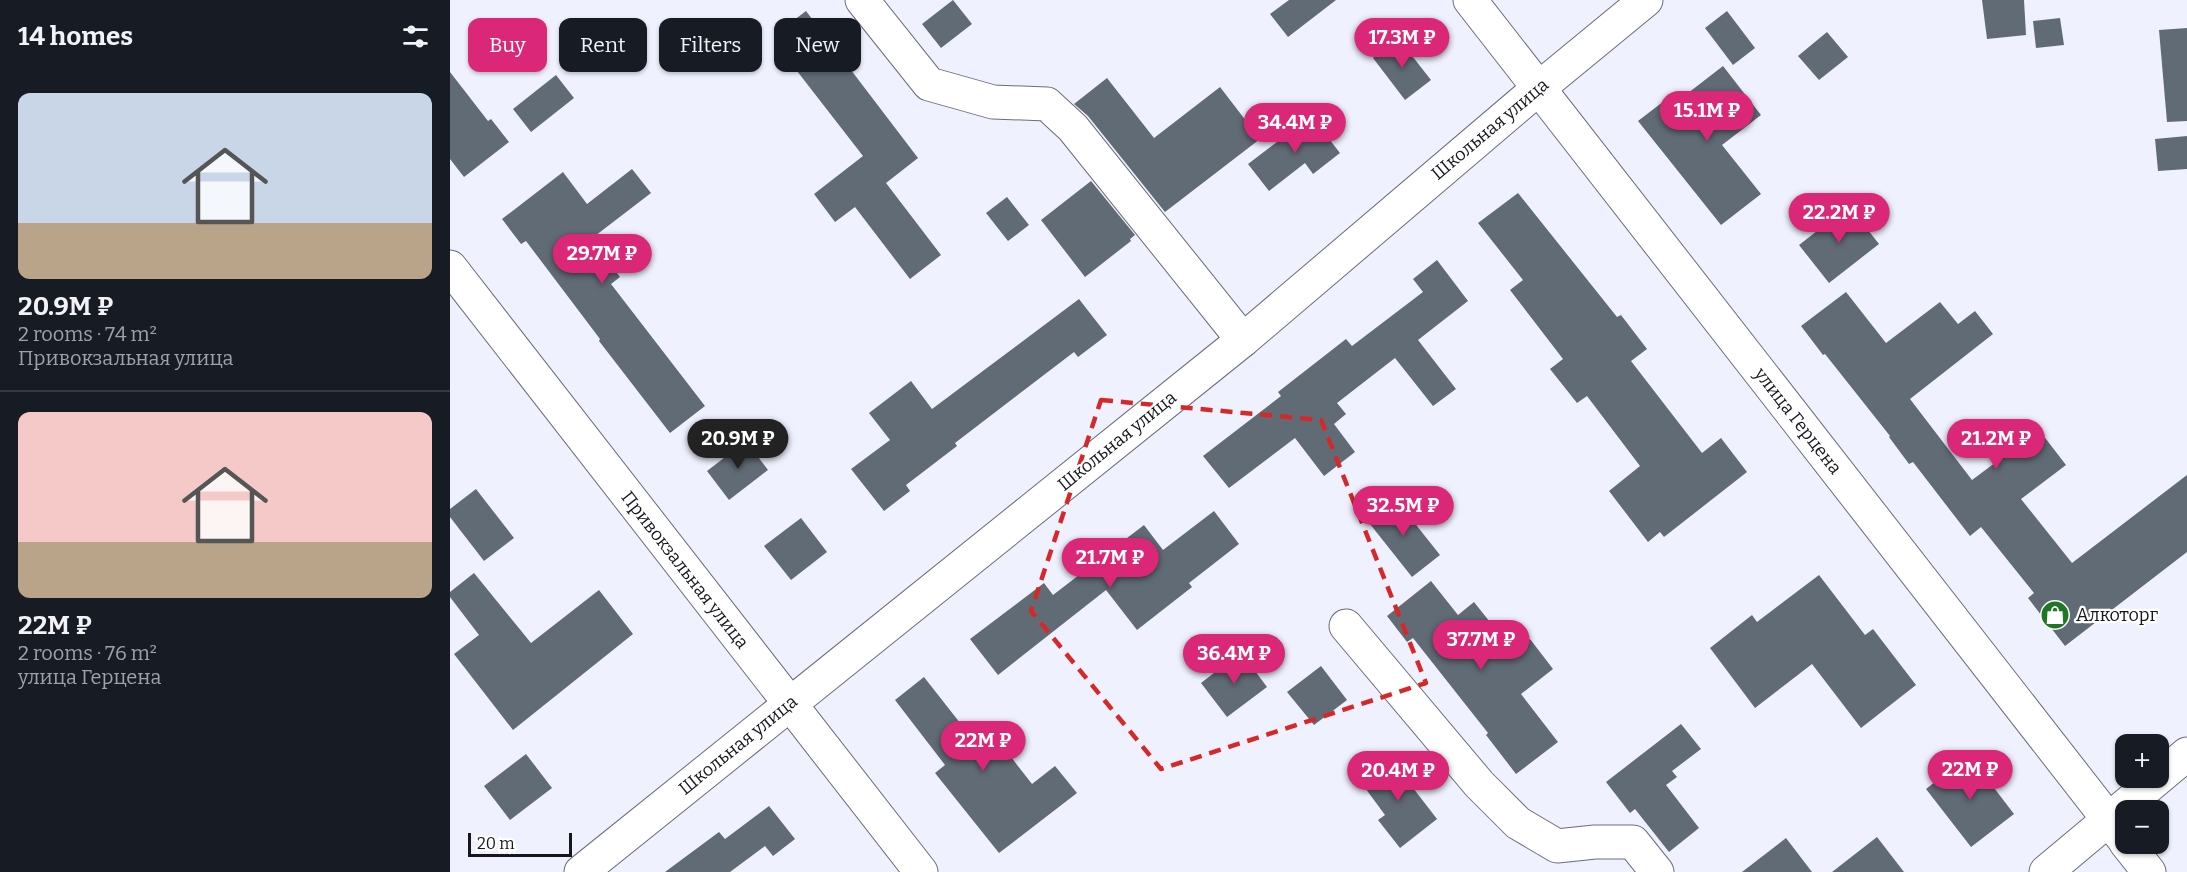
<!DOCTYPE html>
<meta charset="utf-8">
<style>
:root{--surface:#171b24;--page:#20242c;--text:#f1f3f6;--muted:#9ea1a6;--line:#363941;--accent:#db2777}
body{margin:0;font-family:Bitter,serif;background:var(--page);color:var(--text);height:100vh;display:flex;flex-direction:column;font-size:22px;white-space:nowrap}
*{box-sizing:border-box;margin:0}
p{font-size:20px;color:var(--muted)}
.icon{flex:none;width:33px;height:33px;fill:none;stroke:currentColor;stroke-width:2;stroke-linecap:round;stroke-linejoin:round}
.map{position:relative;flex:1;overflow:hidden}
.sheet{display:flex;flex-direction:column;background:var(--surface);width:450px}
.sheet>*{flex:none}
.top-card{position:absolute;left:18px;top:18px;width:570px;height:54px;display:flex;gap:12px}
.controls{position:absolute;left:1665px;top:734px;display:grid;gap:12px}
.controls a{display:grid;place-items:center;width:54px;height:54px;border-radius:12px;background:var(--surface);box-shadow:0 2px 4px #0004;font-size:30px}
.scale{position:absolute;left:18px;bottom:15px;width:104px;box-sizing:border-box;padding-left:6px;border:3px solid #16171c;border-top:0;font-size:16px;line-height:21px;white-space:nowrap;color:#16171c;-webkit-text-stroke:4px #fff;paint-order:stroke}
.price{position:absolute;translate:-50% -51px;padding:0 14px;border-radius:21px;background:var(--accent);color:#fff;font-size:20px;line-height:39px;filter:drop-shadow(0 2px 3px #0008)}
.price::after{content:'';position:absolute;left:50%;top:36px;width:18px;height:14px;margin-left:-9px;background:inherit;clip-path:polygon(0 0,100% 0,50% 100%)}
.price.active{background:#222;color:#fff}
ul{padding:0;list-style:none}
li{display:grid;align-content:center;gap:12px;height:318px;padding:0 18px}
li+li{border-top:2px solid var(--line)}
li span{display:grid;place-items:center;height:186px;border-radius:12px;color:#555}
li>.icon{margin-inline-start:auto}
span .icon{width:108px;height:108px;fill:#fffc;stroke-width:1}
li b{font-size:26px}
h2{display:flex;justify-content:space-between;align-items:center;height:72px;padding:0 18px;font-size:26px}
.tag{padding:0 21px;border-radius:12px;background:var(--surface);box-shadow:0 2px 4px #0004;font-size:21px;line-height:54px}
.tag.active{background:var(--accent);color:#fff}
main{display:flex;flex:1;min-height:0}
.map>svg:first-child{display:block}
</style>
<main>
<section class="sheet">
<h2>14 homes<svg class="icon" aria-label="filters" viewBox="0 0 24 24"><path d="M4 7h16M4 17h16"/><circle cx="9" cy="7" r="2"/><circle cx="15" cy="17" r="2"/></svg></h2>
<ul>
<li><span style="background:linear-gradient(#c9d6e8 70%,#b9a48a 0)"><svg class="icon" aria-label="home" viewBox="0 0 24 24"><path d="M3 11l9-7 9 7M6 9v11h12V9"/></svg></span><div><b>20.9M ₽</b><p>2 rooms · 74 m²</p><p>Привокзальная улица</p></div></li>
<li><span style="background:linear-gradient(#f6c9c9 70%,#b9a48a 0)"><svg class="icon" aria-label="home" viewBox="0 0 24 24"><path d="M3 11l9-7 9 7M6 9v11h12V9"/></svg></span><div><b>22M ₽</b><p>2 rooms · 76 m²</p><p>улица Герцена</p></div></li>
</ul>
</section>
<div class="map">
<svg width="1737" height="872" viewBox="0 0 1737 872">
<rect width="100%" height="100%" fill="#eff2fe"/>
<g fill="#616b75">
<path d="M 503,0 L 522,24 L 491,48 L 472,24 Z"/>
<path d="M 839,0 L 886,0 L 838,37 L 820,14 Z"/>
<path d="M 1532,0 L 1574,0 L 1576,35 L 1537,39 Z"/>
<path d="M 356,11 L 468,158 L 436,183 L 491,255 L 460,279 L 405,207 L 385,222 L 364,194 L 413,156 L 347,71 L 353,67 L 327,33 Z"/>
<path d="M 1277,11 L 1305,48 L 1283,65 L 1255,28 Z"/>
<path d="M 1610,18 L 1614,45 L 1586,48 L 1583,21 Z"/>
<path d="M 1737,28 L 1737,121 L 1717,122 L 1709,30 Z"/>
<path d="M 1377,32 L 1398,57 L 1369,80 L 1348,56 Z"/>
<path d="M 948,38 L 981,80 L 955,100 L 923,58 Z"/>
<path d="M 1273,66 L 1311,115 L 1272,145 L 1311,194 L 1271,225 L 1188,121 L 1214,101 L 1220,107 Z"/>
<path d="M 0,72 L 38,121 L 41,119 L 59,142 L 14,177 L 0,159 Z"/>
<path d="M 106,75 L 124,98 L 81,132 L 63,109 Z"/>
<path d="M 657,78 L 704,138 L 770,87 L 810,139 L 715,212 L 638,116 L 624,104 Z"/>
<path d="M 861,116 L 890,153 L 863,174 L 855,163 L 819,191 L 798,164 Z"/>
<path d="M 1737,136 L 1737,169 L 1708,171 L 1705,139 Z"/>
<path d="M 182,169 L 201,193 L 141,239 L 170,277 L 161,284 L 255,406 L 220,433 L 149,341 L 150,339 L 76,241 L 71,244 L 52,219 L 113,172 L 137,204 Z"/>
<path d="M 641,181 L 685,235 L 680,239 L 681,241 L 635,277 L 591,220 Z"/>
<path d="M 1068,193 L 1167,317 L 1171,315 L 1197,349 L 1181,361 L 1252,453 L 1271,438 L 1297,472 L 1214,537 L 1210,532 L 1198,542 L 1159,491 L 1190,466 L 1137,396 L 1127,403 L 1100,369 L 1113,359 L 1060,290 L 1073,280 L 1028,223 Z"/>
<path d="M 557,197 L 579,225 L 558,241 L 536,213 Z"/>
<path d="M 1399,206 L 1429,244 L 1379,283 L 1349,245 Z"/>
<path d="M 987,260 L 1018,301 L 968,340 L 1006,389 L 983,406 L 945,358 L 887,403 L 896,414 L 884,424 L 905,452 L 874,476 L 845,438 L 779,488 L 753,456 L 831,396 L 828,392 L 896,339 L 902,346 L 973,292 L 963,279 Z"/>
<path d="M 1396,292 L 1436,343 L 1490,302 L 1508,324 L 1525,311 L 1543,334 L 1460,399 L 1522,480 L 1589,430 L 1616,465 L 1571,499 L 1622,563 L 1737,475 L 1737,552 L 1615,646 L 1578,598 L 1584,593 L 1531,527 L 1520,536 L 1463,462 L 1459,464 L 1439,437 L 1440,436 L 1375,354 L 1373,355 L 1351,326 Z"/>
<path d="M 629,299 L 657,335 L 628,357 L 624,352 L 505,443 L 507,446 L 456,485 L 460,491 L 434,511 L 401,469 L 440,440 L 419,413 L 461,381 L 482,409 Z"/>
<path d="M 296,441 L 318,470 L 279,500 L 257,471 Z"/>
<path d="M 26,489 L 64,538 L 34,561 L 0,517 L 0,509 Z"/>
<path d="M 944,497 L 990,555 L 962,577 L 916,519 Z"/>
<path d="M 764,511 L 789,544 L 739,583 L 742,587 L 687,630 L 656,590 L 548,675 L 520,639 L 594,583 L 603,595 L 694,525 L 713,550 Z"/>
<path d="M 351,518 L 377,552 L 341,580 L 314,546 Z"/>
<path d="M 24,573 L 81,643 L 149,590 L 183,634 L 63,730 L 4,654 L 29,635 L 0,597 L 0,592 Z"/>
<path d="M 1369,575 L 1415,635 L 1423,629 L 1466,685 L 1411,728 L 1362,664 L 1305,708 L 1260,648 L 1302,615 L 1307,622 Z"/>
<path d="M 981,581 L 1008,615 L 1024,602 L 1063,651 L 1080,639 L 1103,669 L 1071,694 L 1108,742 L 1066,774 L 1036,735 L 1038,733 L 963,638 L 957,642 L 937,616 Z"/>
<path d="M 791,652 L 817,687 L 777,717 L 751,683 Z"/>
<path d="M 871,666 L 897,700 L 864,725 L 837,692 Z"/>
<path d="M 474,677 L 525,742 L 540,730 L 582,784 L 605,766 L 627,793 L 549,853 L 485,773 L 495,765 L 445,700 Z"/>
<path d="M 1231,724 L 1251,749 L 1222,771 L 1227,777 L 1216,785 L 1249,828 L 1219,852 L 1185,809 L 1180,813 L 1156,782 Z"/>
<path d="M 76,754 L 102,788 L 60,820 L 34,786 Z"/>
<path d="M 943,755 L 964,781 L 960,784 L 987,819 L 950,848 L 928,820 L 935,815 L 910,781 Z"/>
<path d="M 1519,755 L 1564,814 L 1521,847 L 1476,789 Z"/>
<path d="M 319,806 L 345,839 L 323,856 L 315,846 L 280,872 L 215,872 L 269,832 L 275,839 Z"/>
<path d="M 1427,837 L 1454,872 L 1382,872 Z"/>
<path d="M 1336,838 L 1362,872 L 1292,872 Z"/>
</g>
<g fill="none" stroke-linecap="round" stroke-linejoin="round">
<g stroke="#6a6d7a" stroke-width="35">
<g id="minor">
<path d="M 412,0 L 479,84 L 543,102 L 597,104 L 623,128 L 793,340"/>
<path d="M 1020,0 L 1676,842"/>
<path d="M 0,267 L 471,872"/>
<path d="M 896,626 L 1029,784 L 1068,823 L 1107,846 L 1145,842 L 1183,842 L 1207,872"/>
<path d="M 1676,843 L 1699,872"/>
<path d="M 131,872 L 793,340 L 1089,88 L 1196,0"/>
<path d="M 1596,872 L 1737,754"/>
</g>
</g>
<use href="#minor" stroke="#fff" stroke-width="33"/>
</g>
<path fill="none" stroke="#d62828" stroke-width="4.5" stroke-dasharray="12 8" stroke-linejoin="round" d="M 651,400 L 871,420 L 976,683 L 711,769 L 581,611 Z"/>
<defs>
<g id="shop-disc" transform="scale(1.5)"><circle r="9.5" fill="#1f7725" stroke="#fff"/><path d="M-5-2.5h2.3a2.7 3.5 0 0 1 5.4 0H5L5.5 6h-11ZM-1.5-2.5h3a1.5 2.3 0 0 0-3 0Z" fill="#fff"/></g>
</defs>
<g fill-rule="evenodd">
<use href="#shop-disc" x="1605" y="615"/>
</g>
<g text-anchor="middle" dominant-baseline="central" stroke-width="4.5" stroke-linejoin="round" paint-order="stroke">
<g font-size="18" fill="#16171c" stroke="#fff">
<text transform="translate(1040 129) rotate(-40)">Школьная улица</text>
<text transform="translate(1348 421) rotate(52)">улица Герцена</text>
<text transform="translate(667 441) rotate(-39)">Школьная улица</text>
<text transform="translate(235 570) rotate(52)">Привокзальная улица</text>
<text transform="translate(288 745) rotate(-39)">Школьная улица</text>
</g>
<g font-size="18" fill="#16171c" stroke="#fff" text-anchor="start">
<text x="1626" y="615">Алкоторг</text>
</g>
</g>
</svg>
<div class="controls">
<a>+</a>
<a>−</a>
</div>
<div class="scale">20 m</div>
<b class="price" style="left:952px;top:69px">17.3M ₽</b>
<b class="price" style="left:1257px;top:142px">15.1M ₽</b>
<b class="price" style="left:845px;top:154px">34.4M ₽</b>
<b class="price" style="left:1389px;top:244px">22.2M ₽</b>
<b class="price" style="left:152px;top:285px">29.7M ₽</b>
<b class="price active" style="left:288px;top:470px">20.9M ₽</b>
<b class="price" style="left:1546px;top:470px">21.2M ₽</b>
<b class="price" style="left:953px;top:537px">32.5M ₽</b>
<b class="price" style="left:660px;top:589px">21.7M ₽</b>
<b class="price" style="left:1031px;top:671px">37.7M ₽</b>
<b class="price" style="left:784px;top:685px">36.4M ₽</b>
<b class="price" style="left:533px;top:772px">22M ₽</b>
<b class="price" style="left:1520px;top:801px">22M ₽</b>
<b class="price" style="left:948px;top:802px">20.4M ₽</b>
<div class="top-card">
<a class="tag active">Buy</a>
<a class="tag">Rent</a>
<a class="tag">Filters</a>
<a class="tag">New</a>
</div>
</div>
</main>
